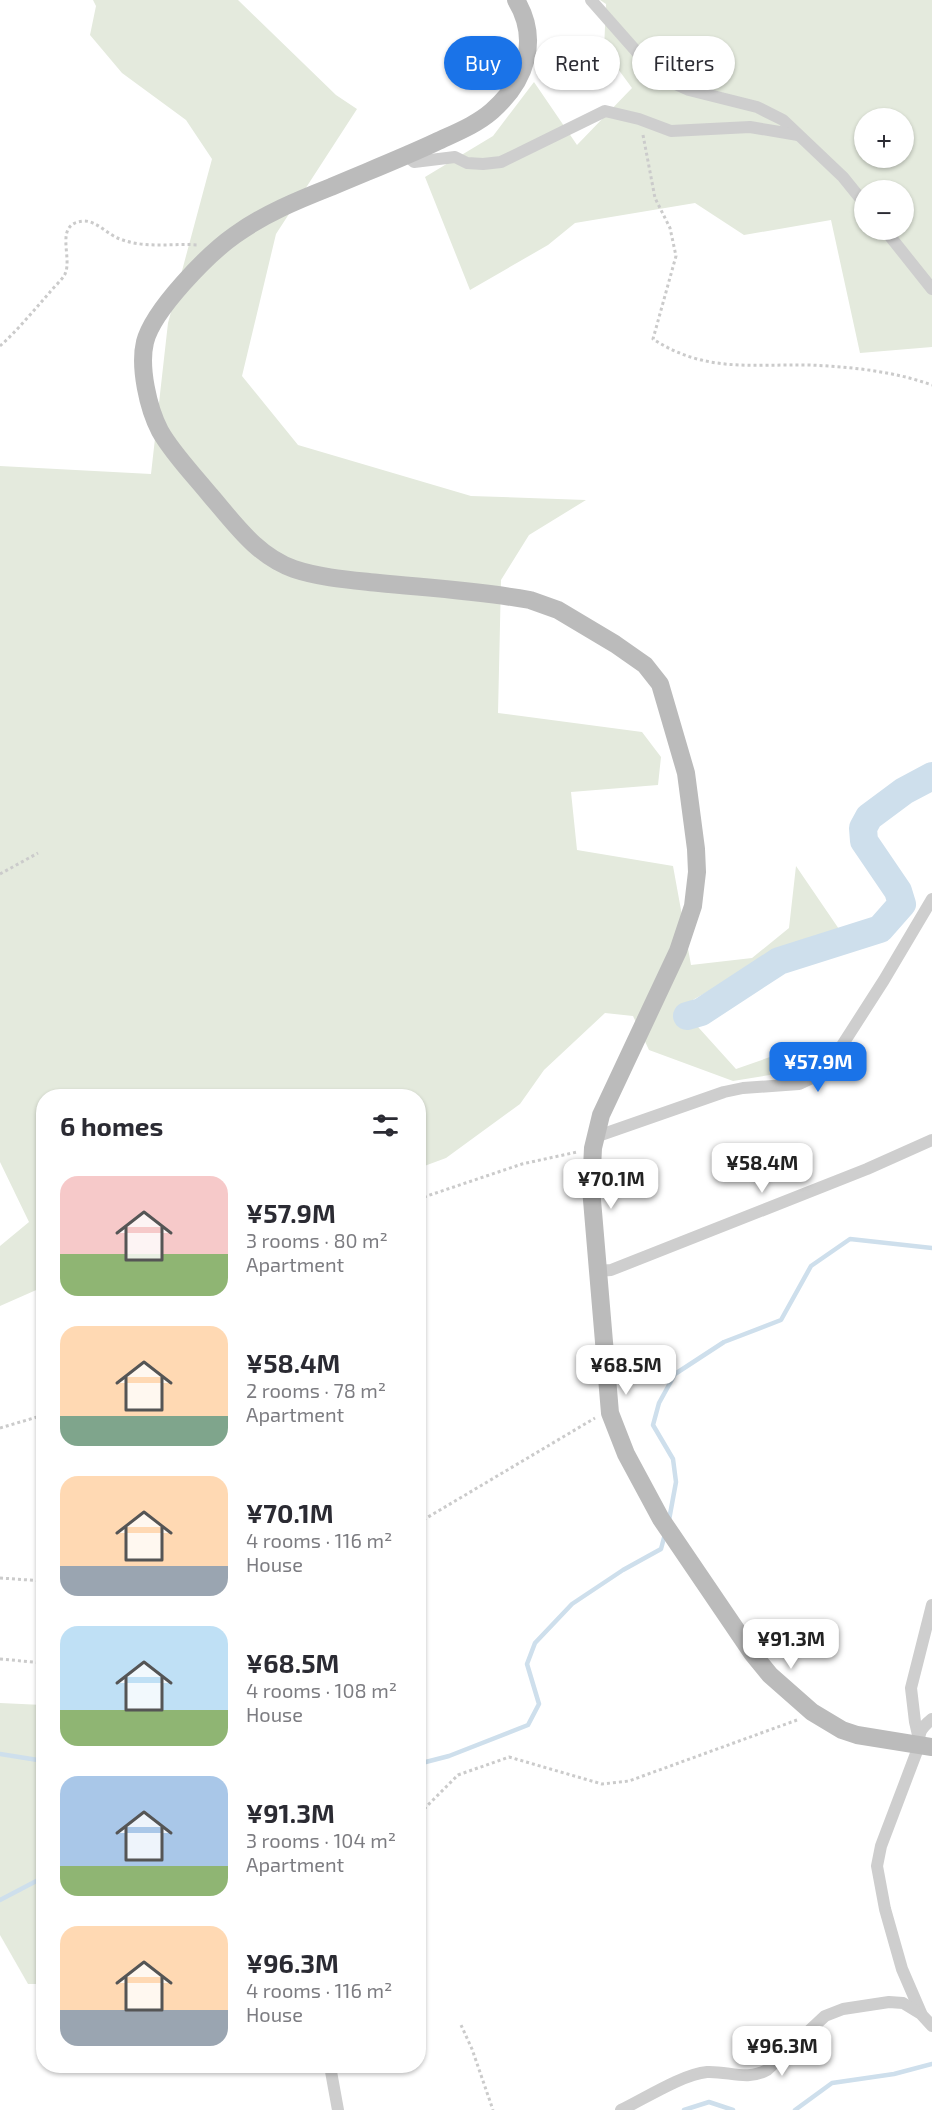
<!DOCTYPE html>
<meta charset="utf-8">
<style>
:root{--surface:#fff;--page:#f2f2f3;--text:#2b2b33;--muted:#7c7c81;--accent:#1a73e8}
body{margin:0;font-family:"Exo 2",sans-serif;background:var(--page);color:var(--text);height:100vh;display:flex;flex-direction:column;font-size:22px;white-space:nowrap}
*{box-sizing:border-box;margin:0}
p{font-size:20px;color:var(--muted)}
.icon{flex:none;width:33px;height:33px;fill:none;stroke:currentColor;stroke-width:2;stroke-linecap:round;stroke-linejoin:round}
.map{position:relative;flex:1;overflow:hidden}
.details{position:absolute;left:36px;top:1089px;width:390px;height:984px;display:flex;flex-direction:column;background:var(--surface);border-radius:24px;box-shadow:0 2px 4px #0004}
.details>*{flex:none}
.top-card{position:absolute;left:444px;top:36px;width:398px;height:54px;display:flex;gap:12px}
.tools{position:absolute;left:854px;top:108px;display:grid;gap:12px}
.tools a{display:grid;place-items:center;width:60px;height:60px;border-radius:50%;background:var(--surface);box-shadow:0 2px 4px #0004;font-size:30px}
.price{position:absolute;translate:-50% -51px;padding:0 14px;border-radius:12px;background:#fff;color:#222;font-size:20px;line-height:39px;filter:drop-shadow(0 2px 3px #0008)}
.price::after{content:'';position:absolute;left:50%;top:36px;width:18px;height:14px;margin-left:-9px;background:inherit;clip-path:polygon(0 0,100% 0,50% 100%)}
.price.on{background:var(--accent);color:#fff}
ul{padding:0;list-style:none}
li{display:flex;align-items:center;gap:18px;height:150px;padding:0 24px}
li span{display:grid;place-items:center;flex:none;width:168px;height:120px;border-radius:18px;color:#555}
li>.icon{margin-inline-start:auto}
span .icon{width:72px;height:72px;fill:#fffc;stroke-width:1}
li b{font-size:26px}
h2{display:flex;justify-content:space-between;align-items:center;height:72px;padding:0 24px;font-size:26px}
.tag{padding:0 21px;border-radius:27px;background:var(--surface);box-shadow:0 2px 4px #0004;font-size:21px;line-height:54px}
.tag.on{background:var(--accent);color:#fff}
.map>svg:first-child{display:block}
</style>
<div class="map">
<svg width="932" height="2110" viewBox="0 0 932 2110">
<rect width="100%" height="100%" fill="#fff"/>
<g fill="#e4eadd" fill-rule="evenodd">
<path d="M 93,0 L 238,0 L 336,95 L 357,109 L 276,234 L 242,376 L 298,445 L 471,496 L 586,500 L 529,535 L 501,580 L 498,713 L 642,732 L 661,757 L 658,785 L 571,792 L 577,850 L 673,866 L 691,965 L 752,958 L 789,928 L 796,866 L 841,932 L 774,955 L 680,1007 L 736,1069 L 807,1044 L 814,1058 L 806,1069 L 733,1081 L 649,1050 L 633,1016 L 605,1013 L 544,1070 L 520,1104 L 446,1158 L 419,1168 L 418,1096 L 44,1096 L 43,1287 L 0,1306 L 0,1246 L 29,1222 L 0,1162 L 0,466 L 151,474 L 168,323 L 212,159 L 186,120 L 122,73 L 90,35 L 96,6 Z"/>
<path d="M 600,0 L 932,0 L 932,347 L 860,353 L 831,220 L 744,235 L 695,203 L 575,223 L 548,245 L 470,290 L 425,177 L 493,136 L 534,82 L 577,145 L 632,88 L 604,50 L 606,4 ZM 864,118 L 903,118 L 903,158 L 864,158 ZM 864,190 L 903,190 L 903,230 L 864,230 Z"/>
<path d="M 0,1703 L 43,1705 L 43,1984 L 28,1984 L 0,1935 Z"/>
</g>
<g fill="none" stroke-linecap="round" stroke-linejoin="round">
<g stroke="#cedfec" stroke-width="4.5">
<path d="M 669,1520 L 676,1482 L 673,1459 L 653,1425 L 659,1403 L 675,1374 L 724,1342 L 781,1320 L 811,1266 L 850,1239 L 932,1248"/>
<path d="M 0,1754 L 44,1761"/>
<path d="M 418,1764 L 449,1756 L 528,1725 L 539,1704 L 527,1664 L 535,1643 L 572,1604 L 623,1570 L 661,1549 L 665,1534"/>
<path d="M 0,1900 L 44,1877"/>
<path d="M 684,2110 L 709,2102 L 733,2110"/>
<path d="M 795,2110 L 832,2083 L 894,2074 L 932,2064"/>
</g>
<path stroke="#cedfec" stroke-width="28" d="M 687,1016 L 701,1012 L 779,961 L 880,929 L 902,904 L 898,891 L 864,841 L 863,828 L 869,817 L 904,791 L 932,776"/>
<g stroke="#cbcbcb" stroke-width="3" stroke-dasharray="3 3" stroke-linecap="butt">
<path d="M 643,135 L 655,198 L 670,228 L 676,256 L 653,339 C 705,373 752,364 810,365 C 851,367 893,371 932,385"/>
<path d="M 0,346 C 18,330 34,310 50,292 C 54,287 62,280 65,274 C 73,257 53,223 84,221 C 97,221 108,235 120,239 C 146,249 172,243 198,245"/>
<path d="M 0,874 L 38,853"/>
<path d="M 418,1199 L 522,1164 L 577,1152"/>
<path d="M 0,1428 L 44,1415"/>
<path d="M 418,1523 L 595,1418"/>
<path d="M 0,1578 L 44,1581"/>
<path d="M 0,1659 L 44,1663"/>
<path d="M 424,1809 L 458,1775 L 509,1757 L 602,1784 L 629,1781 L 797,1720"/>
<path d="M 461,2025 L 472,2049 L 493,2110"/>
</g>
<g stroke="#cecece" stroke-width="12">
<path d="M 591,0 L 658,76 L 689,90 L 757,107 L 783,120 L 843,177 L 864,203"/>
<path d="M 407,156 L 414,162 L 455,157 L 467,163 L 483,164 L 501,162 L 605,111 L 639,119 L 671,131 L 750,127 L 798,135"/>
<path d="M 885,230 L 932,289"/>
<path d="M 595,1137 L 724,1092 L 743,1088 L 799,1084 L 825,1072 L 884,980 L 932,899"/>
<path d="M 598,1271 L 611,1270 L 867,1169 L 932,1140"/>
<path d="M 918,1735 L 915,1722 L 911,1688 L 932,1605"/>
<path d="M 921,2013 L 902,1969 L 885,1909 L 877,1866 L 881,1846 L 917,1751 C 921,1734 916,1732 932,1719"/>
<path d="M 330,2066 L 338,2110"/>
<path d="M 621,2110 C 644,2099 683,2074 707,2072 C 729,2071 747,2081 767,2070 L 825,2016 L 843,2009 L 889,2002 L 903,2003 L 921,2014 L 932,2026"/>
</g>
<path stroke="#bbb" stroke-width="18" d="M 516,0 C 540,40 526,81 492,111 C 476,125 455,133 436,142 C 402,158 366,172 331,187 C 298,200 264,214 235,235 C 208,254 153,310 145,342 C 139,367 148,408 160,431 C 173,454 193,474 210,495 C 235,524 257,556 294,569 C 321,578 351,580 379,583 C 429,588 480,591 530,600 L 558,610 L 615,644 L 645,665 L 660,684 L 686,773 L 696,849 L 697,872 L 693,906 L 678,951 L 601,1115 L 593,1148 L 591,1188 L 610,1413 L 626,1454 L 661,1519 L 752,1653 L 770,1675 L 812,1712 L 842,1730 L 857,1735 L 932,1747"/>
</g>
</svg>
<div class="tools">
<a>+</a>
<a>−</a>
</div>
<b class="price on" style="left:818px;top:1093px">¥57.9M</b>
<b class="price" style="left:762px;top:1194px">¥58.4M</b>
<b class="price" style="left:611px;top:1210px">¥70.1M</b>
<b class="price" style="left:626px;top:1396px">¥68.5M</b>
<b class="price" style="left:791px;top:1670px">¥91.3M</b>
<b class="price" style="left:782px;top:2077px">¥96.3M</b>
<div class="top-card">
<a class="tag on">Buy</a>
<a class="tag">Rent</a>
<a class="tag">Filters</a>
</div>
<section class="details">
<h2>6 homes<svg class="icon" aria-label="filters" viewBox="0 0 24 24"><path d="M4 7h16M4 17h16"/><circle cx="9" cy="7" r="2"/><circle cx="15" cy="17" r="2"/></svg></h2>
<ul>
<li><span style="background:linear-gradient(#f6c9c9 65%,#8fb573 0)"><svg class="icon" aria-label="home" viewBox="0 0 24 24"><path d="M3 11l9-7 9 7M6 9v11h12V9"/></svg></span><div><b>¥57.9M</b><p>3 rooms · 80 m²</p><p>Apartment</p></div></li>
<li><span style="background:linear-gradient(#ffd9b3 75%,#7fa58c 0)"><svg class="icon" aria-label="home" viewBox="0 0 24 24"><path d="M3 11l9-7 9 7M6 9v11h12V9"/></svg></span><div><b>¥58.4M</b><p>2 rooms · 78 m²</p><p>Apartment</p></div></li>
<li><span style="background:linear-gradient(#ffd9b3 75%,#9aa5b1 0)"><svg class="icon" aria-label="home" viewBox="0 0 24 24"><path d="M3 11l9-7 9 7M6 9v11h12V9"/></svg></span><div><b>¥70.1M</b><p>4 rooms · 116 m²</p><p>House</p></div></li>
<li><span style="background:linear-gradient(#bfe0f5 70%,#8fb573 0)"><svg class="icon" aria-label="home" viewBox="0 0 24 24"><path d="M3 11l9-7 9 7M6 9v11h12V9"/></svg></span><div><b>¥68.5M</b><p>4 rooms · 108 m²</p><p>House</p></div></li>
<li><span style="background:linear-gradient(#a9c7e8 75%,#8fb573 0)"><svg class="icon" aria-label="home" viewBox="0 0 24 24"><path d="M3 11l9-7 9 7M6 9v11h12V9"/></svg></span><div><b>¥91.3M</b><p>3 rooms · 104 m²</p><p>Apartment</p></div></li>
<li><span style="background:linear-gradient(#ffd9b3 70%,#9aa5b1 0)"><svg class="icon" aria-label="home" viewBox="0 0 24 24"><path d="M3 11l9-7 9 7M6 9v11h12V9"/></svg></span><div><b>¥96.3M</b><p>4 rooms · 116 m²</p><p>House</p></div></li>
</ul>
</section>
</div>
